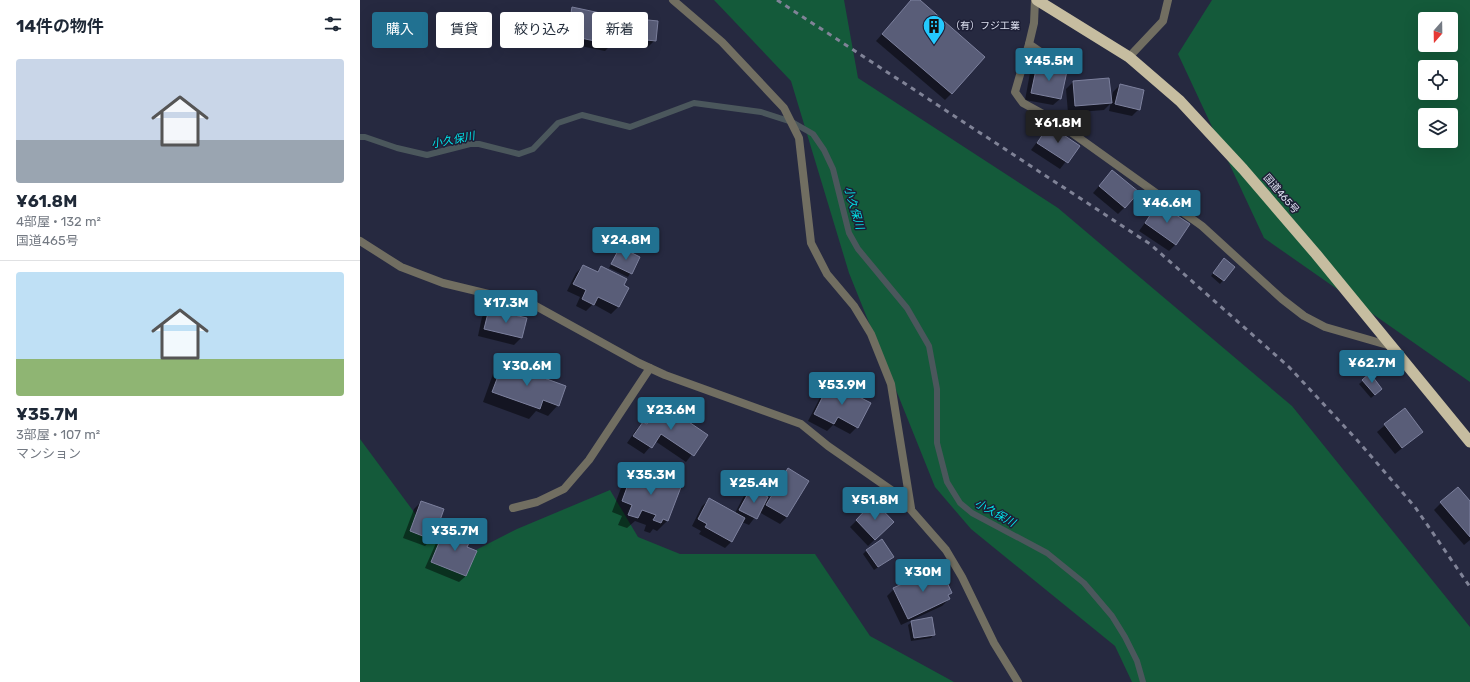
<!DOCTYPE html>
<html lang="ja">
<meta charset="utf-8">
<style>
:root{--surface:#fff;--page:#f2f2f3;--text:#1f2937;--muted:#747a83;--line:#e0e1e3;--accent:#217191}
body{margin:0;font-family:Rubik,"Noto Sans JP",sans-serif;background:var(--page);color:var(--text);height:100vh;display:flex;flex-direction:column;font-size:15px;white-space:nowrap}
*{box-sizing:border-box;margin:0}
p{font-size:13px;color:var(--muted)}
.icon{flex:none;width:22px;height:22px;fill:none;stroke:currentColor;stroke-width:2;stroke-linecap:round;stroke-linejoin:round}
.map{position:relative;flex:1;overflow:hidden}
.panel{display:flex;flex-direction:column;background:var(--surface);width:360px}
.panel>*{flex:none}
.hud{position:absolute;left:12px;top:12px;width:380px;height:36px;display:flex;gap:8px}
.needle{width:26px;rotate:200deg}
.buttons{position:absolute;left:1058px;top:12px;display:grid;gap:8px}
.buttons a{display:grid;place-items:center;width:40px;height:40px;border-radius:4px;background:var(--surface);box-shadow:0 4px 16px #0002;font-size:20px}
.price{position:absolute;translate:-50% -34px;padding:0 9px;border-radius:4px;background:var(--accent);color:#fff;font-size:13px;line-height:26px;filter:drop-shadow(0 1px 2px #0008)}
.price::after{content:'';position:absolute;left:50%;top:24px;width:12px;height:9px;margin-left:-6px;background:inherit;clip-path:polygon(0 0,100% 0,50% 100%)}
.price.on{background:#222;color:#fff}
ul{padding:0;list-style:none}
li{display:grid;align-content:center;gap:8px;height:212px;padding:0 16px}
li+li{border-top:1px solid var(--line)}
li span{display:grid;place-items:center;height:124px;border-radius:4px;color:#555}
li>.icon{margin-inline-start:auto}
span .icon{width:72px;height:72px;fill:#fffc;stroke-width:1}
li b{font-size:17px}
h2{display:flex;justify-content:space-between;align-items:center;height:48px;padding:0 16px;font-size:17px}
.pill{padding:0 14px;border-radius:4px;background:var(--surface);box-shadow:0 4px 16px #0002;font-size:14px;line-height:36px}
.pill.on{background:var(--accent);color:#fff}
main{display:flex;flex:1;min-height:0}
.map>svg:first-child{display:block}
</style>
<main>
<section class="panel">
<h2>14件の物件<svg class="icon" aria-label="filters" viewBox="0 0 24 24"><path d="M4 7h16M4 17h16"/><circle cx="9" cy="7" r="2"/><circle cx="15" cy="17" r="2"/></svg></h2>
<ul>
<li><span style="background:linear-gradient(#c9d6e8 65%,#9aa5b1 0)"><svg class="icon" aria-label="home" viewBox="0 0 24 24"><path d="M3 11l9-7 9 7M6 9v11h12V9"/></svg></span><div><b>¥61.8M</b><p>4部屋 · 132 m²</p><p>国道465号</p></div></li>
<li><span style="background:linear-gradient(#bfe0f5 70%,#8fb573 0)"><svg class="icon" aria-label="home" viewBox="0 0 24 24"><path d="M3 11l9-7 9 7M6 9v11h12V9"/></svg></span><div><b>¥35.7M</b><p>3部屋 · 107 m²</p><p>マンション</p></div></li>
</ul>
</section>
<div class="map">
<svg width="1110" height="682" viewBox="0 0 1110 682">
<rect width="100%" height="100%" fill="#262940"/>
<g fill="#145a3a" fill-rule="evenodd">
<path d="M 354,0 L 484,0 L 498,78 L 698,208 L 932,406 L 1110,627 L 1110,682 L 772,682 L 755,646 L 611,529 L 575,487 L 489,273 L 431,81 Z"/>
<path d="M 852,0 L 1110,0 L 1110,382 L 904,238 L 818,54 ZM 1065,19 L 1091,19 L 1091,45 L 1065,45 ZM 1065,67 L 1091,67 L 1091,93 L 1065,93 ZM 1065,115 L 1091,115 L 1091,141 L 1065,141 Z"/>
<path d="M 0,439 L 68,531 L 106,555 L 157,529 L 250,490 L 278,537 L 320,554 L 455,554 L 510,636 L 594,682 L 0,682 Z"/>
</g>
<g fill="#0007">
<path d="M 552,0 L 558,0 L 592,93 L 585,100 L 516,41 Z"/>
<path d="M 213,9 L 252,44 L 245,51 L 201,42 L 206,15 Z"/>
<path d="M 268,19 L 295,40 L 288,47 L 259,45 L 261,26 Z"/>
<path d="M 677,66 L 700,99 L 693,105 L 665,100 L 670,73 Z"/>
<path d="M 748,79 L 751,103 L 744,110 L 708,113 L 706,89 L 713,82 Z"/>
<path d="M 760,85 L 779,109 L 772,116 L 749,111 L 753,92 Z"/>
<path d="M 689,126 L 718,146 L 700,169 L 671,150 Z"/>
<path d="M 752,171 L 765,207 L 758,214 L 733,193 Z"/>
<path d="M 798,205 L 816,244 L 809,251 L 779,231 Z"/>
<path d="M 260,249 L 279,258 L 268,277 L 249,268 Z"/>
<path d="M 861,263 L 874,267 L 860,284 L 851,276 Z"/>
<path d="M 223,266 L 236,272 L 241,267 L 267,288 L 258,307 L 251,314 L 233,304 L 226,311 L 216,306 L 220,297 L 207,291 L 216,273 Z"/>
<path d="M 129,310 L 161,338 L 154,345 L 118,336 L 122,317 Z"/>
<path d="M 144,364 L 198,405 L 188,416 L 176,411 L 169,419 L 123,402 L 133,374 Z"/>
<path d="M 1010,375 L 1018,392 L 1011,398 L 999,384 Z"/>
<path d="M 470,383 L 497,427 L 490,434 L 473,425 L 467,431 L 448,421 L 464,390 Z"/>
<path d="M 301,405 L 347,435 L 326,462 L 295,441 L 284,454 L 267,443 L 276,430 L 283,423 L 286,424 Z"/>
<path d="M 1044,409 L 1062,432 L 1035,454 L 1017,432 Z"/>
<path d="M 428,469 L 448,481 L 427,517 L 420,524 L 399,512 L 389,525 L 382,522 L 371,542 L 365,548 L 339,534 L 341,531 L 332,526 L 342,506 L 349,500 L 375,513 L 384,496 L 391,489 L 409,498 L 422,476 Z"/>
<path d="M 274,470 L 320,487 L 307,521 L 297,531 L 293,529 L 290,533 L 284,531 L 286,525 L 275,521 L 267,528 L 258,525 L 262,516 L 252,512 L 264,480 Z"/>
<path d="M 61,502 L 72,539 L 65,546 L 43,538 L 54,509 Z"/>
<path d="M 514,503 L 533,522 L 508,546 L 490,527 Z"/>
<path d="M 1081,503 L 1110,503 L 1110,540 L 1104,545 L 1074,510 Z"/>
<path d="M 86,527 L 106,548 L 106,576 L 99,582 L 65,568 L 80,534 Z"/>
<path d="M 507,550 L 533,557 L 514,570 L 503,554 Z"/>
<path d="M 534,589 L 591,593 L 588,596 L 589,599 L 582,606 L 541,625 L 527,596 Z"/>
<path d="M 552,622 L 574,634 L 571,638 L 551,641 L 548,625 Z"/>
</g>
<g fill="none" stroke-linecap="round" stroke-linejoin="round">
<path stroke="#4b575c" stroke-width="6" d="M 0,137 L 5,137 L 37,148 L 67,155 L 110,144 L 119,144 L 159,154 L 173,149 L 198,123 L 222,115 L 270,127 L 334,103 L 401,112 L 432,122 L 453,134 L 464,150 L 473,169 L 489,233 L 498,249 L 547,308 L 569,346 L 577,389 L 577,443 L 587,482 L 600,503 L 612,513 L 687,553 L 724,583 L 752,616 L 765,637 L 777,661 L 783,682"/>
</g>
<g fill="#595d78" stroke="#7d819e">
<path d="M 551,0 L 560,0 L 625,57 L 592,94 L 522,34 Z"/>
<path d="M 212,7 L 259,17 L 253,45 L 207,35 Z"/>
<path d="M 268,18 L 298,21 L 296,41 L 266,38 Z"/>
<path d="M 677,65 L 707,71 L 701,99 L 671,93 Z"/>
<path d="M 749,78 L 752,103 L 715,106 L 713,81 Z"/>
<path d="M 760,84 L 784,90 L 780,110 L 755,104 Z"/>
<path d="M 689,125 L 720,146 L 708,163 L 677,143 Z"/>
<path d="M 752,170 L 779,192 L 765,208 L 739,186 Z"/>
<path d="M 798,203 L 830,224 L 816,245 L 785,223 Z"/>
<path d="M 260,247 L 280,257 L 272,274 L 251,264 Z"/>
<path d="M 864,258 L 875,267 L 864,281 L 853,273 Z"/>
<path d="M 223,265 L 238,272 L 241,266 L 267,279 L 264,285 L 269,288 L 259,307 L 238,297 L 234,305 L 222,299 L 226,290 L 213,284 Z"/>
<path d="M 129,309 L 167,318 L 162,338 L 124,329 Z"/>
<path d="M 143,363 L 206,386 L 199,406 L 183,400 L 180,409 L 132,392 Z"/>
<path d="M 1010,373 L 1022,389 L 1015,395 L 1002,380 Z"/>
<path d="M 470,382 L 511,403 L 498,428 L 478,417 L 474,424 L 454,414 Z"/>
<path d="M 301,403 L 348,435 L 334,456 L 301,434 L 292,448 L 273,436 L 283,422 L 287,424 Z"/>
<path d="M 1045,408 L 1063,432 L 1042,448 L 1024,424 Z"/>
<path d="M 274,468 L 321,487 L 308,521 L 303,519 L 301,523 L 293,520 L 296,515 L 282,510 L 278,518 L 268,515 L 272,505 L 262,501 Z"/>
<path d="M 428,468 L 449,481 L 427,517 L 406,505 Z"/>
<path d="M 1098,487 L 1110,501 L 1110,537 L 1080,502 Z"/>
<path d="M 391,488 L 408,497 L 397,519 L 379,510 Z"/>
<path d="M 349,498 L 385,518 L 372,542 L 345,527 L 347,524 L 338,519 Z"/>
<path d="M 61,501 L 84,509 L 73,540 L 50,531 Z"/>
<path d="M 514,501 L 534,522 L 515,540 L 496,520 Z"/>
<path d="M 86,526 L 112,537 L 107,547 L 117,551 L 106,576 L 71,562 Z"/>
<path d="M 522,539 L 534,557 L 518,567 L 506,550 Z"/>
<path d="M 580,567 L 592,593 L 588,595 L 590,599 L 548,619 L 533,588 Z"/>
<path d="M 572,617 L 575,635 L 554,638 L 551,621 Z"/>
</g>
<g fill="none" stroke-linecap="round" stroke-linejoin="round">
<path stroke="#716e61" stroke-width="8" d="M 669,44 L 655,92 L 663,103 L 694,120"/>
<g stroke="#716e61" stroke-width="8">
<path d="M 313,0 L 362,42 L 424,108 L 439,138 L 451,243 L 467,274 L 494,306 L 511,334 L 531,384 L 551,508"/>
<path d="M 675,0 L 674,23 L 669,44 L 682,53 L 716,61"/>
<path d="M 769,57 L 803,21 L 808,0"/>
<path d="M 694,120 L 842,226 L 922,299 L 944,316 L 965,327 L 1031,346"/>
<path d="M 0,241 L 41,267 L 83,283 L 174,305 L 279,363 L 305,375 L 441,424 L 468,446 L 537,494 L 586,550 L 602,577 L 634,643 L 658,682"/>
<path d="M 153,508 L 177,502 L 204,489 L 229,460 L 290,368"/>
</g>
<path stroke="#c6bda0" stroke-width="11" d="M 677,0 L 769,57 L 820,101 L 883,169 L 956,254 L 1110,442"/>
<path stroke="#808397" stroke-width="3" stroke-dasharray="5 5" stroke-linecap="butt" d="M 417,0 L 790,244 L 929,367 L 997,440 L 1055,507 L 1110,587"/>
</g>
<defs>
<g id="building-pin" transform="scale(1.15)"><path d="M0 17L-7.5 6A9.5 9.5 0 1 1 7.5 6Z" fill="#24c9fe" stroke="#1d1f36"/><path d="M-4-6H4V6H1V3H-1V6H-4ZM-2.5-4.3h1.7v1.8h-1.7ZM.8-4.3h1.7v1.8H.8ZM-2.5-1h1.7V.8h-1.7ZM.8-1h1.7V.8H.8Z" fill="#111"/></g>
</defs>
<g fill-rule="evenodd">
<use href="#building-pin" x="574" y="26"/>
</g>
<g text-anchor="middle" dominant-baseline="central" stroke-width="3" stroke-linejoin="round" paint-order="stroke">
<g font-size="10" fill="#dde0f0" stroke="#1d1f36" text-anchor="start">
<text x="590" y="26">（有）フジ工業</text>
</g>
<g font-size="10" fill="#dde0f0" stroke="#1d1f36">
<text transform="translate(921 194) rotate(49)">国道465号</text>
</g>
<g font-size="11" font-style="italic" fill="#00e3e8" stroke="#1d1f36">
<text transform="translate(93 140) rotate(-11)">小久保川</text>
<text transform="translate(494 208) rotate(74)">小久保川</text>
<text transform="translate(635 513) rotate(29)">小久保川</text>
</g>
</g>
</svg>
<div class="buttons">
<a><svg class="needle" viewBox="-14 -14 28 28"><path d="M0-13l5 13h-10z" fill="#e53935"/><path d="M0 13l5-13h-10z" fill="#747a83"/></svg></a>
<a><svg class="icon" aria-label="locate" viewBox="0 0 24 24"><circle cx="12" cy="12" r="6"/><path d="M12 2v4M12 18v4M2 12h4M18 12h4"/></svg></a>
<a><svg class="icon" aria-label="layers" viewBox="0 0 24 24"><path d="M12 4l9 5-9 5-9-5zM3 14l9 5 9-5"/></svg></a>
</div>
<b class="price" style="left:689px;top:82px">¥45.5M</b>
<b class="price on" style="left:698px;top:144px">¥61.8M</b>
<b class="price" style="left:807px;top:224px">¥46.6M</b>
<b class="price" style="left:266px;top:261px">¥24.8M</b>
<b class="price" style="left:146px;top:324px">¥17.3M</b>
<b class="price" style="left:1012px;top:384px">¥62.7M</b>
<b class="price" style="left:167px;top:387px">¥30.6M</b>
<b class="price" style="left:482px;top:406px">¥53.9M</b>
<b class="price" style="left:311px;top:431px">¥23.6M</b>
<b class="price" style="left:291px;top:496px">¥35.3M</b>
<b class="price" style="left:394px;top:504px">¥25.4M</b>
<b class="price" style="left:515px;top:521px">¥51.8M</b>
<b class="price" style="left:95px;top:552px">¥35.7M</b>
<b class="price" style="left:563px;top:593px">¥30M</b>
<div class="hud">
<a class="pill on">購入</a>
<a class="pill">賃貸</a>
<a class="pill">絞り込み</a>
<a class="pill">新着</a>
</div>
</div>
</main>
